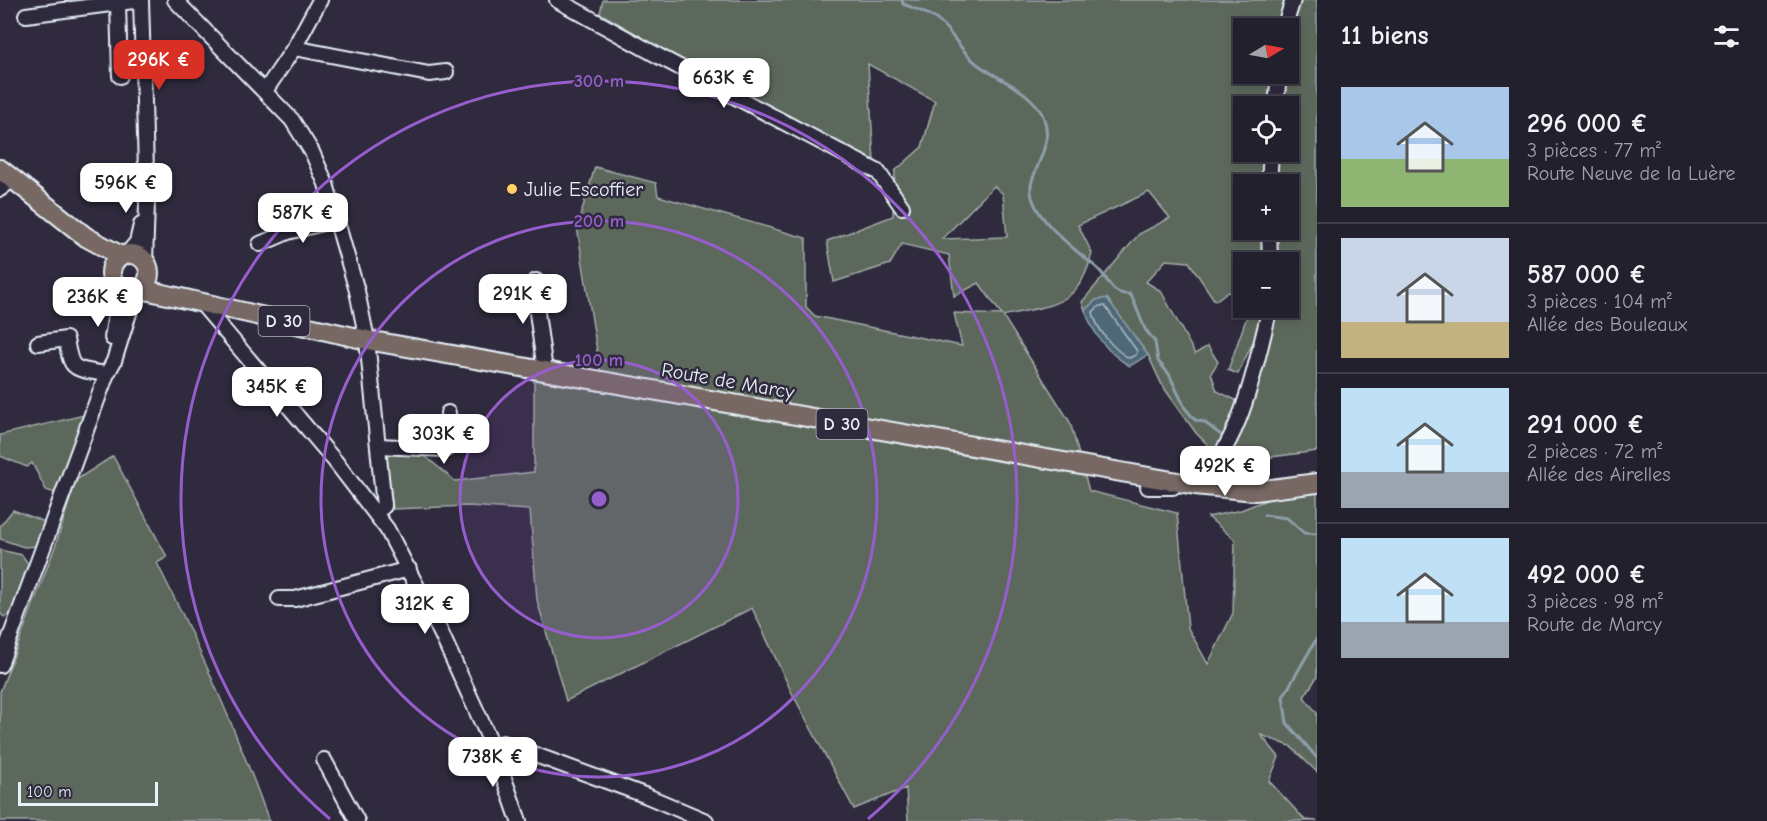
<!DOCTYPE html>
<html lang="fr">
<meta charset="utf-8">
<style>
:root{--surface:#23202e;--page:#2f2d3a;--text:#f1f3f6;--muted:#a3a3aa;--line:#403e4a;--accent:#d93025}
body{margin:0;font-family:"Comic Neue",sans-serif;background:var(--page);color:var(--text);height:100vh;display:flex;flex-direction:column;font-size:22px;white-space:nowrap}
*{box-sizing:border-box;margin:0}
p{font-size:20px;color:var(--muted)}
.icon{flex:none;width:33px;height:33px;fill:none;stroke:currentColor;stroke-width:2;stroke-linecap:round;stroke-linejoin:round}
.map{position:relative;flex:1;overflow:hidden}
.drawer{display:flex;flex-direction:column;background:var(--surface);width:450px}
.drawer>*{flex:none}
.needle{width:39px;rotate:80deg}
.fabs{position:absolute;left:1233px;top:18px;display:grid;gap:12px}
.fabs a{display:grid;place-items:center;width:66px;height:66px;border-radius:0px;background:var(--surface);box-shadow:0 3px 9px #0003,0 0 0 2px var(--line);font-size:30px}
.scale{position:absolute;left:18px;bottom:15px;width:140px;box-sizing:border-box;padding-left:6px;border:3px solid #e8f1f8;border-top:0;font-size:16px;line-height:21px;white-space:nowrap;color:#e8f1f8;-webkit-text-stroke:4px #2f2a3d;paint-order:stroke}
.price{position:absolute;translate:-50% -51px;padding:0 14px;border-radius:12px;background:#fff;color:#222;font-size:20px;line-height:39px;filter:drop-shadow(0 2px 3px #0008)}
.price::after{content:'';position:absolute;left:50%;top:36px;width:18px;height:14px;margin-left:-9px;background:inherit;clip-path:polygon(0 0,100% 0,50% 100%)}
.price.active{background:var(--accent);color:#fff}
ul{padding:0;list-style:none}
li{display:flex;align-items:center;gap:18px;height:150px;padding:0 24px}
li+li{border-top:2px solid var(--line)}
li span{display:grid;place-items:center;flex:none;width:168px;height:120px;border-radius:0px;color:#555}
li>.icon{margin-inline-start:auto}
span .icon{width:72px;height:72px;fill:#fffc;stroke-width:1}
li b{font-size:26px}
h2{display:flex;justify-content:space-between;align-items:center;height:72px;padding:0 24px;font-size:26px}
main{display:flex;flex:1;min-height:0}
.map>svg:first-child{display:block}
</style>
<main>
<div class="map">
<svg width="1317" height="821" viewBox="0 0 1317 821">
<rect width="100%" height="100%" fill="#2f2a3d"/>
<filter id="ink" filterUnits="userSpaceOnUse"><feTurbulence type="fractalNoise" baseFrequency=".0167" numOctaves="2"/><feDisplacementMap in="SourceGraphic" scale="12" xChannelSelector="R" yChannelSelector="G"/><feConvolveMatrix kernelMatrix="1 2 1 2 8 2 1 2 1" color-interpolation-filters="sRGB"/></filter>
<g filter="url(#ink)">
<g fill="#5d675b" stroke="#a2acaa" stroke-width="1.5" fill-rule="evenodd">
<path d="M 603,0 L 1317,0 L 1317,451 L 1271,457 L 1254,482 L 1226,480 L 1218,474 L 1225,462 L 1196,433 L 1162,385 L 1148,355 L 1129,331 L 1096,300 L 1085,310 L 1082,302 L 1139,234 L 1170,218 L 1149,192 L 1078,225 L 1092,253 C 1079,309 1050,304 1003,316 L 1070,422 L 1089,491 L 1177,513 L 1188,628 L 1208,664 L 1233,613 L 1235,540 L 1208,517 L 1241,510 L 1279,495 L 1317,490 L 1317,677 L 1304,697 L 1317,713 L 1317,772 L 1290,746 L 1261,735 L 1279,757 L 1269,781 L 1305,820 L 1317,821 L 908,821 L 906,788 L 854,809 L 792,693 L 752,608 L 566,701 L 537,600 L 530,510 L 468,506 L 393,509 L 386,453 L 426,457 L 455,481 L 534,472 L 534,380 L 603,388 L 577,227 L 595,167 L 656,183 L 658,196 L 806,238 L 806,307 L 815,316 L 962,346 L 954,313 L 1002,315 L 979,283 L 954,296 L 949,255 L 902,244 L 890,264 L 834,282 L 827,241 L 893,216 L 895,171 L 922,147 L 935,101 L 868,64 L 874,161 L 657,46 L 600,13 ZM 1244,28 L 1288,28 L 1288,74 L 1244,74 ZM 1244,106 L 1288,106 L 1288,152 L 1244,152 ZM 1244,184 L 1288,184 L 1288,230 L 1244,230 ZM 994,186 L 1003,194 L 1007,237 L 942,239 ZM 1166,260 L 1189,262 L 1215,301 L 1227,292 L 1243,295 L 1244,262 L 1288,262 L 1288,308 L 1250,308 L 1228,370 L 1238,374 L 1252,344 L 1263,352 L 1250,407 L 1217,391 L 1211,373 L 1218,362 L 1208,346 L 1195,354 L 1161,291 L 1146,282 Z"/>
<path d="M 84,415 L 55,493 L 46,490 L 32,463 L 27,467 L 0,456 L 0,435 Z"/>
<path d="M 113,456 L 167,557 L 157,563 C 200,647 237,732 269,821 L 0,821 L 0,692 L 56,544 L 76,480 Z"/>
<path d="M 13,510 L 45,522 L 37,546 L 24,547 L 0,539 L 0,526 Z"/>
<path d="M 0,550 L 22,555 L 29,565 L 11,615 L 4,617 L 0,613 Z"/>
</g>
<path fill="#4f6878" stroke="#8c9fab" stroke-width="1.5" d="M 1107,298 L 1148,355 L 1130,366 C 1109,354 1093,334 1085,310 L 1096,300 Z"/>
<g fill="none" stroke-linecap="round" stroke-linejoin="round">
<path stroke="#abbac5" stroke-width="1.5" d="M 1099,306 L 1105,306 L 1137,351 L 1136,355 L 1129,358 C 1114,350 1096,329 1093,312 Z"/>
<g stroke="#8c9fab" stroke-width="3">
<path d="M 902,0 L 903,4 C 916,9 929,13 940,22 C 953,34 961,51 976,63 C 997,80 1031,89 1043,116 C 1053,140 1039,159 1032,181 C 1022,212 1077,251 1097,268 C 1109,278 1110,296 1130,294 L 1132,297 L 1145,329 L 1155,342 L 1158,361 L 1169,374 L 1185,408 L 1195,420 L 1204,422 L 1225,438"/>
<path d="M 1231,445 L 1234,467 L 1246,471"/>
<path d="M 1264,515 L 1287,518 L 1304,533 L 1317,534"/>
<path d="M 1317,638 L 1283,697 L 1287,723 L 1317,758"/>
</g>
<g stroke="#e8f1f8" stroke-width="18">
<g id="minor">
<path d="M 175,0 L 292,120 L 312,152 L 326,184 L 357,291 L 367,340 L 384,506 L 377,512"/>
<path d="M 557,0 L 662,58 L 865,165 L 878,172 L 902,207"/>
<path d="M 118,3 L 120,76"/>
<path d="M 26,15 L 141,0 L 147,204 L 145,261"/>
<path d="M 1284,28 L 1293,0"/>
<path d="M 294,48 L 429,74 L 446,72"/>
<path d="M 265,91 L 294,48 L 320,0"/>
<path d="M 1276,106 L 1279,74"/>
<path d="M 1269,184 L 1271,152"/>
<path d="M 0,189 L 13,179"/>
<path d="M 1269,230 L 1270,262"/>
<path d="M 260,244 L 288,232 L 338,219"/>
<path d="M 127,254 L 137,242 L 141,225"/>
<path d="M 536,281 L 535,298 L 545,371"/>
<path d="M 201,303 L 335,461 L 387,529 L 441,633 L 493,747 L 519,821"/>
<path d="M 112,338 L 120,290"/>
<path d="M 38,343 L 66,339 C 71,367 70,369 100,373"/>
<path d="M 378,446 L 446,449 L 450,445 L 448,413"/>
<path d="M 1192,485 C 1241,453 1256,362 1270,308"/>
<path d="M 1148,487 L 1173,487"/>
<path d="M 279,599 L 295,599 L 409,569"/>
<path d="M 0,665 L 106,376 L 114,361 L 136,291"/>
<path d="M 493,747 L 503,743 L 647,796 L 706,821"/>
<path d="M 324,760 L 357,821"/>
</g>
</g>
<g stroke="#e8f1f8" stroke-width="22">
<g id="major">
<path d="M 0,169 L 86,237 L 121,256"/>
<circle cx="130" cy="273" r="19"/>
<path d="M 141,289 L 367,340 L 1195,485 L 1255,491 L 1317,483"/>
</g>
</g>
<use href="#minor" stroke="#2f2a3d" stroke-width="14"/>
<use href="#major" stroke="#776864" stroke-width="18"/>
</g>
</g>
<circle cx="599" cy="499" r="139" fill="#965dcd" fill-opacity=".12"/>
<g fill="none" stroke="#965dcd" stroke-width="3">
<circle cx="599" cy="499" r="139"/>
<circle cx="599" cy="499" r="278"/>
<path d="M330 819A418 418 0 1 1 868 819"/>
</g>
<circle fill="#ffd166" stroke="#2f2a3d" stroke-width="2" cx="512" cy="189" r="6"/>
<g text-anchor="middle" dominant-baseline="central" stroke-width="5" stroke-linejoin="round" paint-order="stroke">
<g fill="#2f2a3d" stroke="#b0b5c0" stroke-width="1.5">
<rect x="258.5" y="306" width="51" height="30" rx="4.5"/>
<rect x="816.5" y="409" width="51" height="30" rx="4.5"/>
</g>
<g font-size="18" font-weight="bold" fill="#e8f1f8">
<text x="284" y="321">D 30</text>
<text x="842" y="424">D 30</text>
</g>
<g font-size="20" fill="#e8f1f8" stroke="#2f2a3d" text-anchor="start">
<text x="524" y="189">Julie Escoffier</text>
</g>
<g font-size="20" fill="#e8f1f8" stroke="#2f2a3d">
<text transform="translate(728 381) rotate(10)">Route de Marcy</text>
</g>
</g>
<circle cx="599" cy="499" r="9" fill="#965dcd" stroke="#2f2a3d" stroke-width="3"/>
<g font-size="18" text-anchor="middle" font-weight="bold" fill="#965dcd" stroke="#2f2a3d" stroke-width="5" stroke-linejoin="round" paint-order="stroke">
<text x="599" y="87">300 m</text>
<text x="599" y="227">200 m</text>
<text x="599" y="366">100 m</text>
</g>
</svg>
<div class="fabs">
<a><svg class="needle" viewBox="-14 -14 28 28"><path d="M0-13l5 13h-10z" fill="#e53935"/><path d="M0 13l5-13h-10z" fill="#a3a3aa"/></svg></a>
<a><svg class="icon" aria-label="locate" viewBox="0 0 24 24"><circle cx="12" cy="12" r="6"/><path d="M12 2v4M12 18v4M2 12h4M18 12h4"/></svg></a>
<a>+</a>
<a>−</a>
</div>
<div class="scale">100 m</div>
<b class="price active" style="left:159px;top:91px">296K €</b>
<b class="price" style="left:724px;top:109px">663K €</b>
<b class="price" style="left:126px;top:214px">596K €</b>
<b class="price" style="left:303px;top:244px">587K €</b>
<b class="price" style="left:523px;top:325px">291K €</b>
<b class="price" style="left:98px;top:328px">236K €</b>
<b class="price" style="left:277px;top:418px">345K €</b>
<b class="price" style="left:444px;top:465px">303K €</b>
<b class="price" style="left:1225px;top:497px">492K €</b>
<b class="price" style="left:425px;top:635px">312K €</b>
<b class="price" style="left:493px;top:788px">738K €</b>
</div>
<section class="drawer">
<h2>11 biens<svg class="icon" aria-label="filters" viewBox="0 0 24 24"><path d="M4 7h16M4 17h16"/><circle cx="9" cy="7" r="2"/><circle cx="15" cy="17" r="2"/></svg></h2>
<ul>
<li><span style="background:linear-gradient(#a9c7e8 60%,#8fb573 0)"><svg class="icon" aria-label="home" viewBox="0 0 24 24"><path d="M3 11l9-7 9 7M6 9v11h12V9"/></svg></span><div><b>296 000 €</b><p>3 pièces · 77 m²</p><p>Route Neuve de la Luère</p></div></li>
<li><span style="background:linear-gradient(#c9d6e8 70%,#c2b280 0)"><svg class="icon" aria-label="home" viewBox="0 0 24 24"><path d="M3 11l9-7 9 7M6 9v11h12V9"/></svg></span><div><b>587 000 €</b><p>3 pièces · 104 m²</p><p>Allée des Bouleaux</p></div></li>
<li><span style="background:linear-gradient(#bfe0f5 70%,#9aa5b1 0)"><svg class="icon" aria-label="home" viewBox="0 0 24 24"><path d="M3 11l9-7 9 7M6 9v11h12V9"/></svg></span><div><b>291 000 €</b><p>2 pièces · 72 m²</p><p>Allée des Airelles</p></div></li>
<li><span style="background:linear-gradient(#bfe0f5 70%,#9aa5b1 0)"><svg class="icon" aria-label="home" viewBox="0 0 24 24"><path d="M3 11l9-7 9 7M6 9v11h12V9"/></svg></span><div><b>492 000 €</b><p>3 pièces · 98 m²</p><p>Route de Marcy</p></div></li>
</ul>
</section>
</main>
